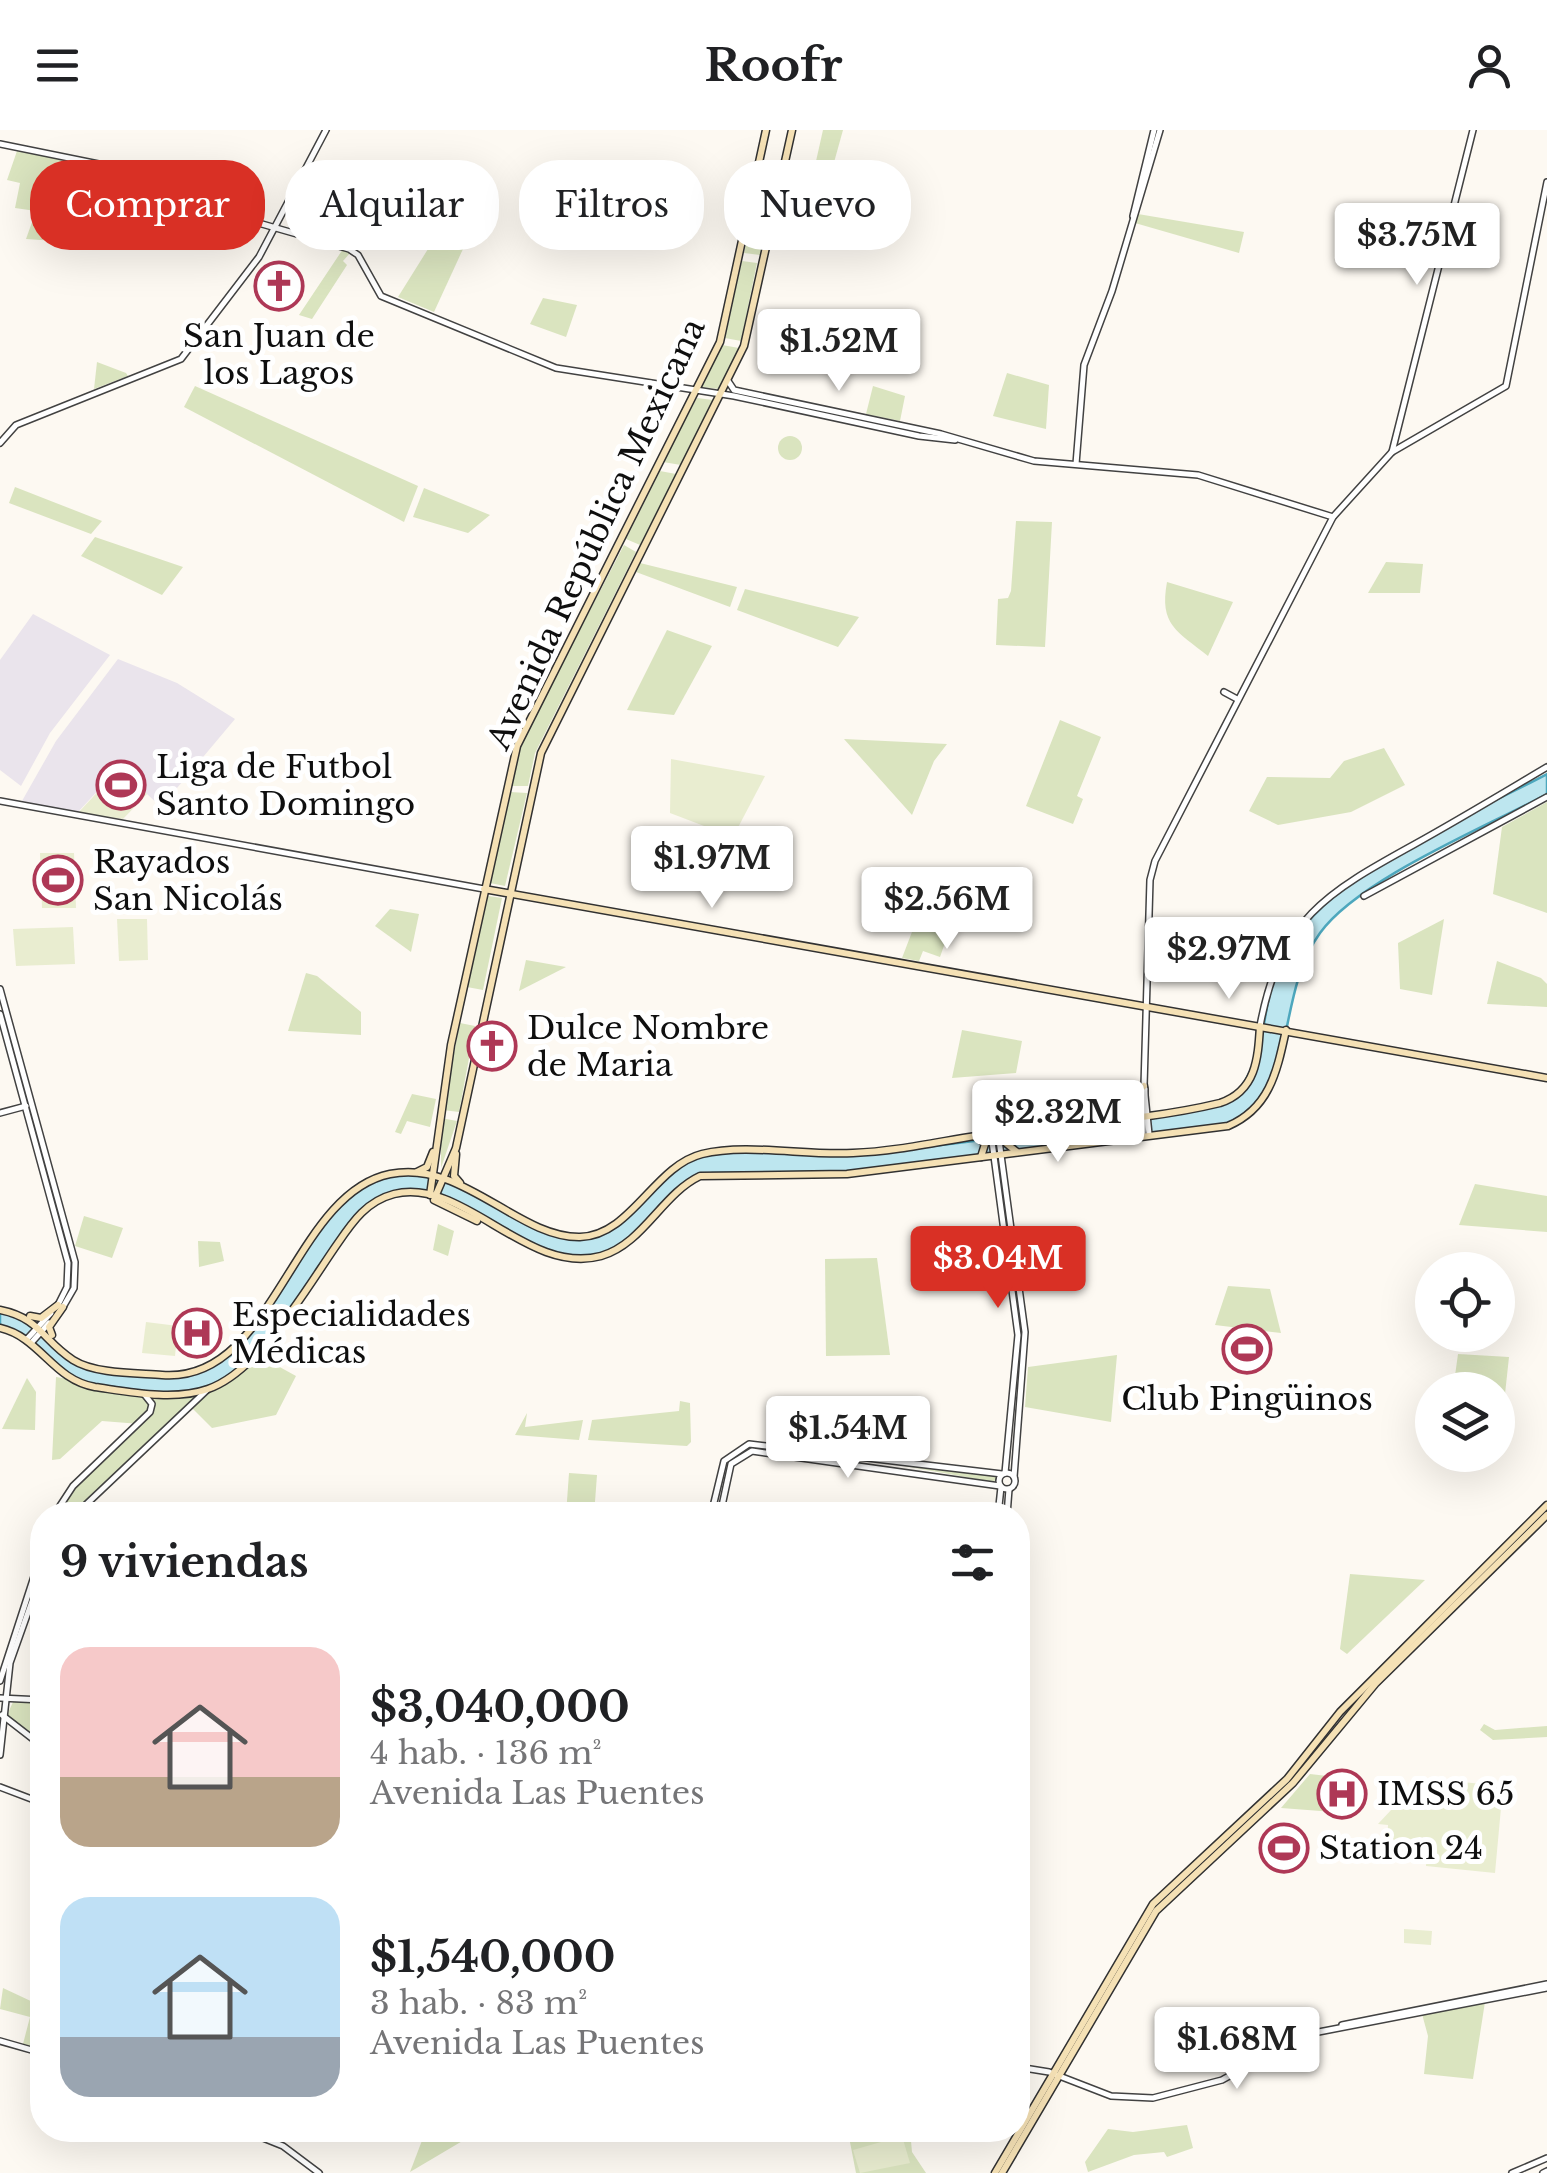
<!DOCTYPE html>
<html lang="es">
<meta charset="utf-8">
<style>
:root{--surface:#fff;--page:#f2f2f2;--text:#202124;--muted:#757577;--accent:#d93025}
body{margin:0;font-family:"Libre Baskerville",serif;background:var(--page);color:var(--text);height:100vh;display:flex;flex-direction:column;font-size:38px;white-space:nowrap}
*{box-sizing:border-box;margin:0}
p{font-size:32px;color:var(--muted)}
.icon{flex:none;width:55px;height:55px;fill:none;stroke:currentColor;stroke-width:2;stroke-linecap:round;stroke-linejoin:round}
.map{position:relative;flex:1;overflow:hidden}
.drawer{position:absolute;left:30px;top:1372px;width:1000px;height:640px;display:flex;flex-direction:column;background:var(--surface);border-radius:40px;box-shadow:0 10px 40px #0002}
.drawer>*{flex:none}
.top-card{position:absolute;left:30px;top:30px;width:1000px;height:90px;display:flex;gap:20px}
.fabs{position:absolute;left:1415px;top:1122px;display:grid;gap:20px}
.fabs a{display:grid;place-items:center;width:100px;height:100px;border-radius:50%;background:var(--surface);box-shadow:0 10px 40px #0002;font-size:50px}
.price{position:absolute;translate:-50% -85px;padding:0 22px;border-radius:10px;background:#fff;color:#222;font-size:32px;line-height:65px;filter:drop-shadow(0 2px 5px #0008)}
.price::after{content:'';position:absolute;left:50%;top:60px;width:30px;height:22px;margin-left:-15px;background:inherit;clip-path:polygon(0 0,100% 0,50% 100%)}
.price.selected{background:var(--accent);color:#fff}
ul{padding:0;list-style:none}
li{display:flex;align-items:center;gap:30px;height:250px;padding:0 30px}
li span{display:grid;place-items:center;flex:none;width:280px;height:200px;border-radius:30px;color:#555}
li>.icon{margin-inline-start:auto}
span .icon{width:120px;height:120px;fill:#fffc;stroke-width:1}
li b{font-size:42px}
h2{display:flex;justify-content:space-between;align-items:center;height:120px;padding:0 30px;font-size:42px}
.pill{padding:0 35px;border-radius:40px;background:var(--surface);box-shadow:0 10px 40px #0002;font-size:35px;line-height:90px}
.pill.selected{background:var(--accent);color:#fff}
header{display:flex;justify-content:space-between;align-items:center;height:130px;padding:0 30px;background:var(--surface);font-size:45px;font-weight:700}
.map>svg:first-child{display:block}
</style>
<header><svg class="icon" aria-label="menu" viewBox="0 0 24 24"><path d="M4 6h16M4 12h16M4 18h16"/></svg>Roofr<svg class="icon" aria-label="person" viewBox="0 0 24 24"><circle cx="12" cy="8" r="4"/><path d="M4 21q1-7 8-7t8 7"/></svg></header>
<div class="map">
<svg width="1547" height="2043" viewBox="0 0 1547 2043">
<rect width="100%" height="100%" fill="#fdf9f2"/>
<g fill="#eae4ec">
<path d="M 33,484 L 110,525 L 50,603 L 21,656 L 0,640 L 0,530 Z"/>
<path d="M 118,529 L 177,553 L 235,589 L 161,677 L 119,638 L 77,683 L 22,671 L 56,611 Z"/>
</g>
<g fill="#dae4bf">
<path d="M 823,0 L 843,0 L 828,54 L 812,49 Z"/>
<path d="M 17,21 L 89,34 L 70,75 L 113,84 L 99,114 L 26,109 L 36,81 L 15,78 L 20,53 L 7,50 Z"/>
<path d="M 759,48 L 775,51 L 760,125 L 744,123 Z"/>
<path d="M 200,71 L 227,82 L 219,100 L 192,88 Z"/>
<path d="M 1138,84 L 1244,102 L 1239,123 L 1135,93 Z"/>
<path d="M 433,111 L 463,119 L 434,182 L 398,167 Z"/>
<path d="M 343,119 L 350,123 L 343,131 L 347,135 L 312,189 L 299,185 Z"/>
<path d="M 742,131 L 757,133 L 741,211 L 725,208 Z"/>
<path d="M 543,168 L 577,175 L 566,207 L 530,194 Z"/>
<path d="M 722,215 L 739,218 L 719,259 L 701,257 Z"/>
<path d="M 97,232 L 126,243 L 128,246 L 94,259 Z"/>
<path d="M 1007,243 L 1049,255 L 1046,299 L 993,286 Z"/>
<path d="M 195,256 L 418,356 L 404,392 L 184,277 Z"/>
<path d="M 873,256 L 905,266 L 900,291 L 866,284 Z"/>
<path d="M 697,268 L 713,270 L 681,335 L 663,332 Z"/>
<circle cx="790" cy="318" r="12"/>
<path d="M 660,341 L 676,344 L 640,415 L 626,409 Z"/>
<path d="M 15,357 L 102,391 L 91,404 L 9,373 Z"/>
<path d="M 424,358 L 490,385 L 468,403 L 413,387 Z"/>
<path d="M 1016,391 L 1052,392 L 1045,517 L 996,515 L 998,469 L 1008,468 L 1011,461 Z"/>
<path d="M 95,407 L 183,437 L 162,465 L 81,426 Z"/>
<path d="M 624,415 L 636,422 L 535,623 L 528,656 L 511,656 L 520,615 Z"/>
<path d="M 1386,432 L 1423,434 L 1420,463 L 1368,463 Z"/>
<path d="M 640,433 L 737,457 L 730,477 L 636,442 Z"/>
<path d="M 1167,452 L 1233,472 L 1208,526 C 1177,501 1159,495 1167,452 Z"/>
<path d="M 745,459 L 859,487 L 838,517 L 737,480 Z"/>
<path d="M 667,500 L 712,516 L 674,585 L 627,580 Z"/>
<path d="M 1060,590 L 1101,607 L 1077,666 L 1083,669 L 1073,694 L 1026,676 Z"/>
<path d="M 844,609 L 947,614 L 934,631 L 912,685 Z"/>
<path d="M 1384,618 L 1405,655 L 1351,682 L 1278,695 L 1249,681 L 1267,647 L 1330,648 L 1344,631 Z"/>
<path d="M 510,662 L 527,663 L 505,756 L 490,753 Z"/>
<path d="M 1547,672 L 1547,783 L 1493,764 L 1502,697 Z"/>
<path d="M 488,766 L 502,768 L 483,860 L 467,857 Z"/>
<path d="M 937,769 L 973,783 L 952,793 L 940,827 L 923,821 L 919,831 L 902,828 L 920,781 L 932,785 Z"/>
<path d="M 390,779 L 419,784 L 411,822 L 375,796 Z"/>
<path d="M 1444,789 L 1432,865 L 1400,859 L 1398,813 Z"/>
<path d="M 526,830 L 566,837 L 519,861 Z"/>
<path d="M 1497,831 L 1541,848 L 1547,854 L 1547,877 L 1487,874 Z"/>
<path d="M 306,843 L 317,846 L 361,882 L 361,905 L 288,901 Z"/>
<path d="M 460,893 L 475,896 L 459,982 L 443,980 Z"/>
<path d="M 962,900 L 1022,911 L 1016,943 L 952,948 Z"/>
<path d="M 412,964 L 436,969 L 430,997 L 407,991 L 401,1004 L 395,1002 Z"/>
<path d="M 441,988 L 457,991 L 441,1038 Z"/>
<path d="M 1475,1054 L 1547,1066 L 1547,1102 L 1459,1095 Z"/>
<path d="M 84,1086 L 123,1098 L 112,1128 L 75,1116 Z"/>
<path d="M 438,1094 L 454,1101 L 448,1126 L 433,1120 Z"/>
<path d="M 198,1111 L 220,1112 L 224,1131 L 199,1137 Z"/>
<path d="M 877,1128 L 890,1225 L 826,1226 L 825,1129 Z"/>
<path d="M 1228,1156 L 1270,1159 L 1281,1203 L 1215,1195 Z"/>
<path d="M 256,1224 L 296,1246 L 276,1285 L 212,1298 L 191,1277 L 75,1385 L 54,1385 L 66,1363 L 140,1294 L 102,1291 L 60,1329 L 52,1330 L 56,1247 L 161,1264 Z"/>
<path d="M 1458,1224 L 1509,1227 L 1501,1301 L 1498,1260 L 1453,1260 Z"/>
<path d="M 1117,1225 L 1111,1292 L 1025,1277 L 1028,1237 Z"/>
<path d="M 27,1248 L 36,1262 L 35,1300 L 2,1299 Z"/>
<path d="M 680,1271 L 690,1273 L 691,1312 L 687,1316 L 588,1310 L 592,1290 L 679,1281 Z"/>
<path d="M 527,1283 L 525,1297 L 583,1290 L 579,1310 L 515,1305 Z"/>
<path d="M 870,1330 L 990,1346 L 997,1346 L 994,1352 Z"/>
<path d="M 569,1343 L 597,1345 L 594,1385 L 566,1385 Z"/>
<path d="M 1350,1444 L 1425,1450 L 1347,1524 L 1340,1519 Z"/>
<path d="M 13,1572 L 42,1572 L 42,1611 L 7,1585 Z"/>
<path d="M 1484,1594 L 1495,1600 L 1547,1596 L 1547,1607 L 1493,1610 L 1480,1600 Z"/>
<path d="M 1310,1644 L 1336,1647 L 1336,1659 L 1358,1661 L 1348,1669 L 1335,1668 L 1334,1682 L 1281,1678 Z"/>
<path d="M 3,1858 L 35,1873 L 33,1883 L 42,1888 L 42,1919 L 23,1914 L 30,1887 L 0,1879 Z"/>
<path d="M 1485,1872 L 1473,1949 L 1424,1944 L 1428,1906 L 1422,1884 Z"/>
<path d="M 1187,1995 L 1193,2018 L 1167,2027 L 1164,2022 L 1134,2025 L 1088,2042 L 1085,2032 L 1108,1999 L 1133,2002 Z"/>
<path d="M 426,2000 L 481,2000 L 410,2042 Z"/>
<path d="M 879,2000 L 910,2000 L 912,2022 L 926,2043 L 856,2043 L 849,2007 L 877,2008 Z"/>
</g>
<g fill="#e9edd0">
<path d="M 671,629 L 765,646 L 733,707 L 670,683 Z"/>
<path d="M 119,639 L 147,664 L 123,689 L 78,683 Z"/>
<path d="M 40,723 L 74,723 L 76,778 L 42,778 Z"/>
<path d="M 117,789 L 147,789 L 148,830 L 119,831 Z"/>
<path d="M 73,797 L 75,834 L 16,836 L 13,799 Z"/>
<path d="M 146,1192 L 178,1196 L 175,1226 L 142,1223 Z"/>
<path d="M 1421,1648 L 1503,1656 L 1495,1743 L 1426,1736 L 1427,1721 L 1387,1717 L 1388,1695 L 1378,1694 Z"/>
<path d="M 1404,1799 L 1432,1801 L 1431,1815 L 1404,1813 Z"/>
<path d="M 902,2006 L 910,2033 L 860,2043 L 853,2020 Z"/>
</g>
<path fill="#bde6ef" stroke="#4da7bd" stroke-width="2.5" d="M 1547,644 L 1547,664 C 1486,697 1359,749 1320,803 C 1282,855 1291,938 1260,974 C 1252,983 1237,989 1228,996 L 880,1041 L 712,1043 L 691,1050 L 632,1108 L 607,1124 L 561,1127 L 430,1065 L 401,1063 L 365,1078 L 251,1231 L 208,1259 L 161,1264 L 74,1251 L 27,1209 L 0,1198 L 0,1180 C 37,1191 53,1224 88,1236 C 101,1240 119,1240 133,1241 C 155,1244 186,1249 207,1237 C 281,1195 307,1064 392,1044 C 455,1029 515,1105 575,1106 C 632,1108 658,1032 713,1022 C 759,1014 810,1027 857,1023 C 982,1014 1108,991 1231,970 C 1272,923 1257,887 1279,836 C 1317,745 1463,689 1547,644 Z"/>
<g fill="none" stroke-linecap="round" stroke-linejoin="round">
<g stroke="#424242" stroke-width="8">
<g id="tertiary">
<path d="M 0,14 L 133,41 L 262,94 L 349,119 L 358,125 L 381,166 L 556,238 L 734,266 L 919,306 L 955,310"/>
<path d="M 1133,86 L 1154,0"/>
<path d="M 728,251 L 734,260 L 941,304 L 1034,331 L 1198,345 L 1333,387"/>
<path d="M 0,313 L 16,295 L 181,229 L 259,127 L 326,0"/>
<path d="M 1392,322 L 1473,0"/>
<path d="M 1076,334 L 1084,235 L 1112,161 L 1160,0"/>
<path d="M 1224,562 L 1237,569"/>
<path d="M 0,671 L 484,759"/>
<path d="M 1364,766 L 1547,667"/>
<path d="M 0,859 L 75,1132 L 74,1158 L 63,1177"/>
<path d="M 0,884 L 68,1133 L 67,1157 L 58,1175"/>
<path d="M 1260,896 C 1280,789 1326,763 1415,714 C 1460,689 1503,663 1547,637"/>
<path d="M 0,983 L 26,976"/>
<path d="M 998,1003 L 1025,1202 L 1014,1347"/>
<path d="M 991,1004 L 1018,1205 L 1005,1343"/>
<path d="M 1143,1004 L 1145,959"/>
<path d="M 1149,1004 L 1144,956 L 1150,750 L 1155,731 L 1333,387 L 1392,322 L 1506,256 L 1547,52"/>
<path d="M 27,1209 L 51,1183"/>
<path d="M 31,1213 L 49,1193"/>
<circle cx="1007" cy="1351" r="8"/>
<path d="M 54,1385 L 73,1356 L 150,1282 L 152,1274 L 144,1264"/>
<path d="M 75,1385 L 207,1260"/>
<path d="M 711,1385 L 724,1331 L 749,1314 L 1002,1344"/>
<path d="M 720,1385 L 731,1334 L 752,1321 L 1000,1356"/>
<path d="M 998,1385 L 1001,1357"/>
<path d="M 1007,1385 L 1009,1359"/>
<path d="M 0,1551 L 42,1422"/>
<path d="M 0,1568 L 42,1570"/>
<path d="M 2,1585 L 42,1616"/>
<path d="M 0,1625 L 10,1533 L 42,1443"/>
<path d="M 0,1657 L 42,1673"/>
<path d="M 1342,1895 L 1547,1854"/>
<path d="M 0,1911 L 42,1923"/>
<path d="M 1018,1937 L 1049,1942 L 1111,1966 L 1153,1968 L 1222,1950 L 1303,1905 L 1547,1858"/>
<path d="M 243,2000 L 283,2016 L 319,2043"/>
<path d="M 1512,2043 L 1547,2028"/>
<path d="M 1543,2043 L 1547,2041"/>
</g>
</g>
<g stroke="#313131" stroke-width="9">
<g id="secondary">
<path d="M 484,759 L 1547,948"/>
<path d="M 1132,984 L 1137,981 L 1139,960 L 1144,956"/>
<path d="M 1011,1002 L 1007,1014 L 1017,1022"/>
<path d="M 976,1006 L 985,1014 L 981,1027"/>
<path d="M 456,1024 L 454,1046 L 460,1053"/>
<path d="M 417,1042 L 427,1037 L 433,1022"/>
<path d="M 430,1065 L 451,915 L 517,616 L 720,212 L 766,0"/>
<path d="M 435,1067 L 456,1018 L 541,623 L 744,216 L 792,0"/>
<path d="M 434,1070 L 477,1091"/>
<path d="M 0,1180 C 40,1188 43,1211 73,1230 C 95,1244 136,1243 162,1245 C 274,1254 292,1064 390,1044 C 462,1029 518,1108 580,1107 C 631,1106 654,1036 702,1024 C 746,1013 807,1026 853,1023 C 904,1021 953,1008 1003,1002 C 1075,993 1150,990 1220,973 C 1256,961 1258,929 1260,896"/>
<path d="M 30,1186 L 41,1188 L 58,1175"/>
<path d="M 0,1198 C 40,1207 53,1250 95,1257 C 130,1262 174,1271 208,1259 C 260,1241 307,1157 338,1113 C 353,1091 367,1071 394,1064 C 464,1047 527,1146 601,1126 C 643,1114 662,1064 700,1046 L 847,1044 L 1228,996 C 1270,978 1277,941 1286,900"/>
<path d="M 52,1205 L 49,1197 L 63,1177"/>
<path d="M 995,2043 L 1153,1774 L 1287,1649 L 1340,1582 L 1547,1375"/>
<path d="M 1002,2043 L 1156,1781 L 1293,1653 L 1376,1553 L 1547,1385"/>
</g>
</g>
<use href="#tertiary" stroke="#fff" stroke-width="5"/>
<use href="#secondary" stroke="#f5e1b5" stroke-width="6"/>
</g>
<defs>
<g id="church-ring" transform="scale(2.5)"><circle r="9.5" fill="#fff" stroke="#ae3856" stroke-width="1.5"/><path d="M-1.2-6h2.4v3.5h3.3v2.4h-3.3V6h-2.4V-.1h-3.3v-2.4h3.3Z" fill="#ae3856"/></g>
<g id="stadium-ring" transform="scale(2.5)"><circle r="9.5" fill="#fff" stroke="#ae3856" stroke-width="1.5"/><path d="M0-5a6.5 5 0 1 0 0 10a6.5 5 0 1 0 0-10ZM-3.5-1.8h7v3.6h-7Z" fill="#ae3856"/></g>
<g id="hospital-ring" transform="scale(2.5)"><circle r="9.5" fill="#fff" stroke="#ae3856" stroke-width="1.5"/><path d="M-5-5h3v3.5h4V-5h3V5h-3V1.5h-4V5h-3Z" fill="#ae3856"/></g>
</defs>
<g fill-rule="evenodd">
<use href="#church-ring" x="279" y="156"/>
<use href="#stadium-ring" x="121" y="655"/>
<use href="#stadium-ring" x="58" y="750"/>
<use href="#church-ring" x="492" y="916"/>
<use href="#hospital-ring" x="197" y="1203"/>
<use href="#stadium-ring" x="1247" y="1219"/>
<use href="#hospital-ring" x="1342" y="1664"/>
<use href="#stadium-ring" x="1284" y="1718"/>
</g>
<g text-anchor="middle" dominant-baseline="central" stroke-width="10" stroke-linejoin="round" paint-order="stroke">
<g font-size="32" fill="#0f0f0f" stroke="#fff" text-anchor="start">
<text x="279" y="206" text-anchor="middle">San Juan de<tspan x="279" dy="37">los Lagos</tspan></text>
<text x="156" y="637">Liga de Futbol<tspan x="156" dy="37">Santo Domingo</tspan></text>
<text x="93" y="732">Rayados<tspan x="93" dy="37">San Nicolás</tspan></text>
<text x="527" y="898">Dulce Nombre<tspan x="527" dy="37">de Maria</tspan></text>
<text x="232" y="1185">Especialidades<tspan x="232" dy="37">Médicas</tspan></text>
<text x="1247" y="1269" text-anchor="middle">Club Pingüinos</text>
<text x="1377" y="1664">IMSS 65</text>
<text x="1319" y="1718">Station 24</text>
</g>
<g font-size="32" fill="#0f0f0f" stroke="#fff">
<text transform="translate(596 404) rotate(-65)">Avenida República Mexicana</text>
</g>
</g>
</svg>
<div class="fabs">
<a><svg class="icon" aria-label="locate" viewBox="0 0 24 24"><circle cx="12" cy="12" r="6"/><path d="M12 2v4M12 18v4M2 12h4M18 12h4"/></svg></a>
<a><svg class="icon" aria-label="layers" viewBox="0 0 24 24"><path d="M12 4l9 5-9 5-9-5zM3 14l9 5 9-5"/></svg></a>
</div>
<b class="price" style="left:1417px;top:158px">$3.75M</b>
<b class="price" style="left:839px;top:264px">$1.52M</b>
<b class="price" style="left:712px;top:781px">$1.97M</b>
<b class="price" style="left:947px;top:822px">$2.56M</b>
<b class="price" style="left:1229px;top:872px">$2.97M</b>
<b class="price" style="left:1058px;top:1035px">$2.32M</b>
<b class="price selected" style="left:998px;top:1181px">$3.04M</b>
<b class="price" style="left:848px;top:1351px">$1.54M</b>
<b class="price" style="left:1237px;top:1962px">$1.68M</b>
<div class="top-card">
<a class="pill selected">Comprar</a>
<a class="pill">Alquilar</a>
<a class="pill">Filtros</a>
<a class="pill">Nuevo</a>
</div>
<section class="drawer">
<h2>9 viviendas<svg class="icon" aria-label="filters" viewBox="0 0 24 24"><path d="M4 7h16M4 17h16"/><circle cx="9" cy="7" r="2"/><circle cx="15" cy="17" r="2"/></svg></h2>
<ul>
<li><span style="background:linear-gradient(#f6c9c9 65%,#b9a48a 0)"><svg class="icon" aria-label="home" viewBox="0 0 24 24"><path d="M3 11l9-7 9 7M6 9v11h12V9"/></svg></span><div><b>$3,040,000</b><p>4 hab. · 136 m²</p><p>Avenida Las Puentes</p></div></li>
<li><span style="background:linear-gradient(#bfe0f5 70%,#9aa5b1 0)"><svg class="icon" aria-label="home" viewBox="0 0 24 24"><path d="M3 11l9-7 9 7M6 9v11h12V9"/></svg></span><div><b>$1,540,000</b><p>3 hab. · 83 m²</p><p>Avenida Las Puentes</p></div></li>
</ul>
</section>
</div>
